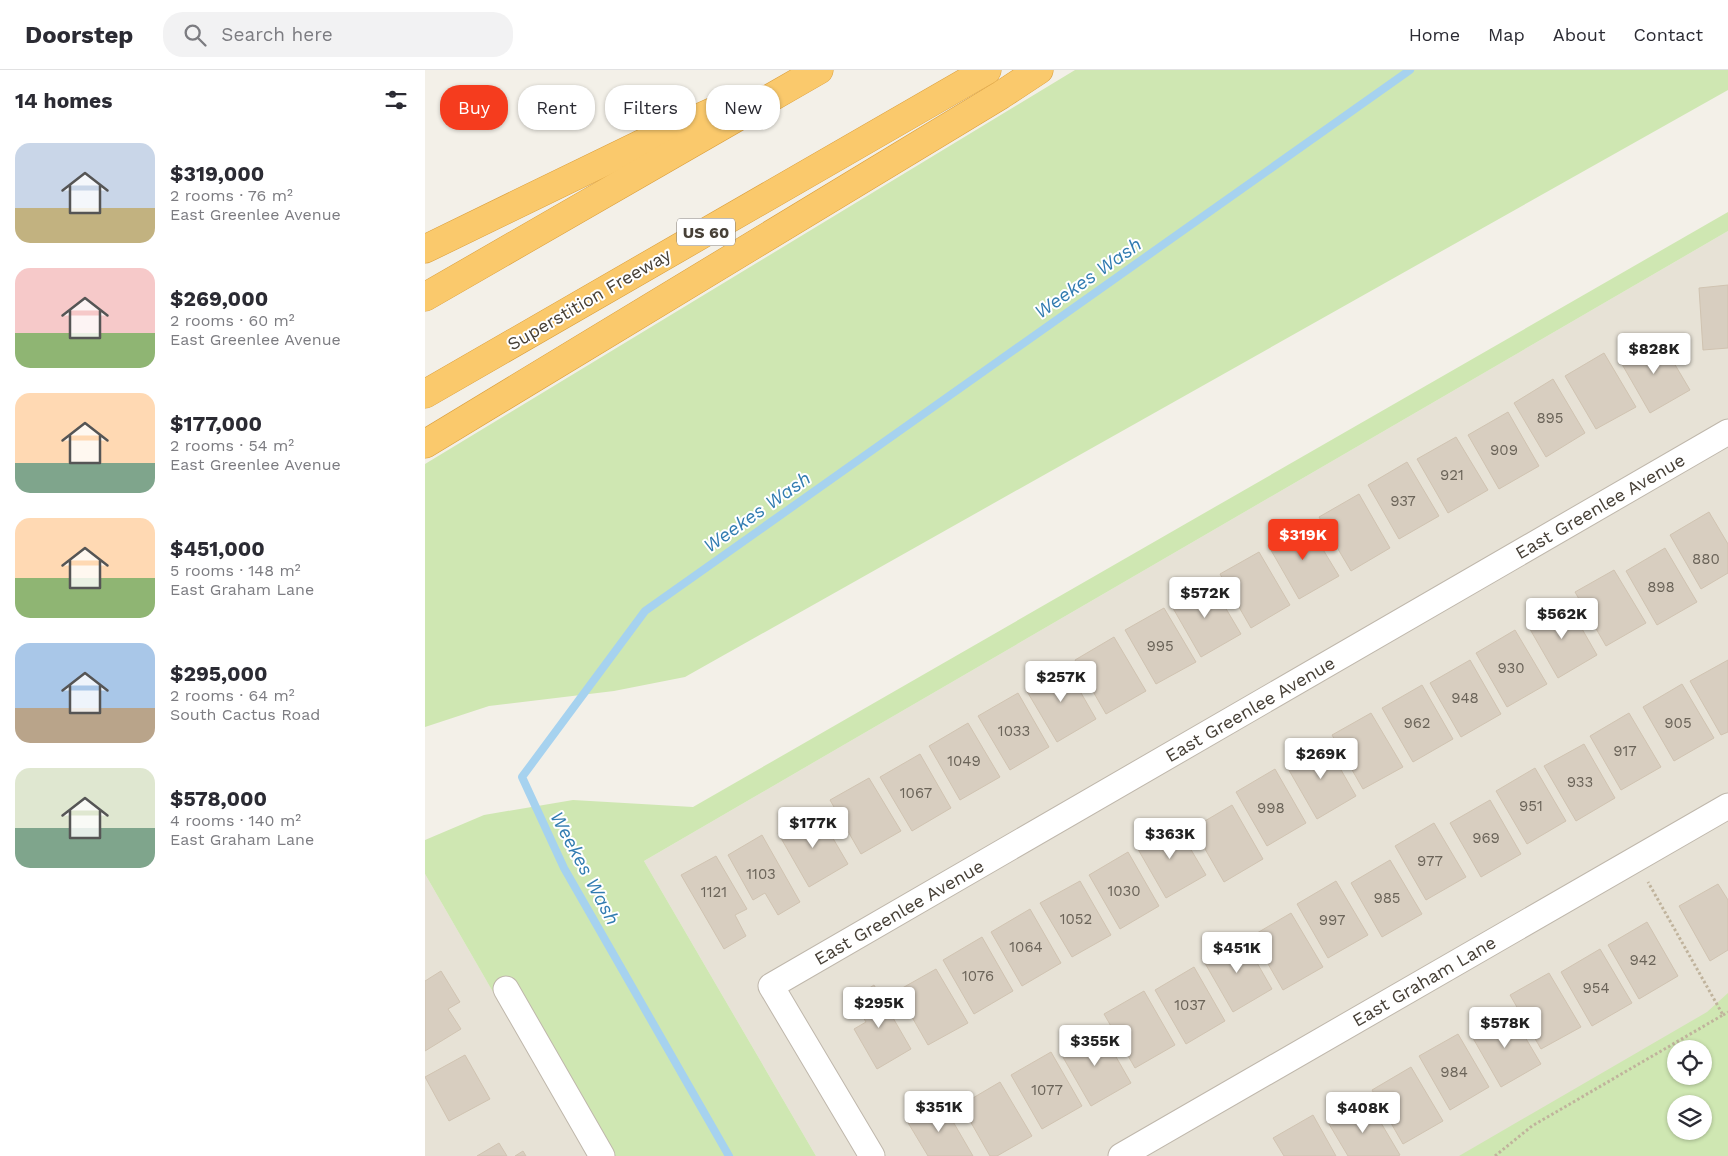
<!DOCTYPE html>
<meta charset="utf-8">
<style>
:root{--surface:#fff;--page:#f2f2f3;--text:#2b2b33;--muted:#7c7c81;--line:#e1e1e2;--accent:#f53c1e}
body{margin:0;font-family:"Work Sans",sans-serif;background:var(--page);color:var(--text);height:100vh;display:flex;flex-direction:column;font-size:19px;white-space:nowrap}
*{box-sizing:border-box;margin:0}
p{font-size:16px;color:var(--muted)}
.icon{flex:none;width:28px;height:28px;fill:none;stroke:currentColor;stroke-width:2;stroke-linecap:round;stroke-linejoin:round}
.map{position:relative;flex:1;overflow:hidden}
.panel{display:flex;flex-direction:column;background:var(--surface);width:425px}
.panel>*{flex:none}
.hud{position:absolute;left:15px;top:15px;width:475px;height:45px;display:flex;gap:10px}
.buttons{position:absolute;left:1242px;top:970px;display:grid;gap:10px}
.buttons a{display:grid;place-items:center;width:45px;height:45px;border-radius:50%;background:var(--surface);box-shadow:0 1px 4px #0004;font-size:25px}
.price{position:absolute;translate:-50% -42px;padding:0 11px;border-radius:5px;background:#fff;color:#222;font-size:16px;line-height:32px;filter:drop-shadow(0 1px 2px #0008)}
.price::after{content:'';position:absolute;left:50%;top:30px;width:15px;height:11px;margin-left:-8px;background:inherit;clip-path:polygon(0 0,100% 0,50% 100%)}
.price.current{background:var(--accent);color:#fff}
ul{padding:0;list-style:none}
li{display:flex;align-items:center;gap:15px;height:125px;padding:0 15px}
li span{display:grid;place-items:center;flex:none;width:140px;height:100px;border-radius:15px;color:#555}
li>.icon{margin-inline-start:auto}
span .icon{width:60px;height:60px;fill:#fffc;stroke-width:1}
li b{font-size:21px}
h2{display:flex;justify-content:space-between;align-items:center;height:60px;padding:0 15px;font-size:21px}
.chip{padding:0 18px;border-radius:20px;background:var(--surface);box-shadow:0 1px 4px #0004;font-size:18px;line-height:45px}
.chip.current{background:var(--accent);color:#fff}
header{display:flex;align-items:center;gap:30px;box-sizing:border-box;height:70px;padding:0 25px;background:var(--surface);border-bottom:1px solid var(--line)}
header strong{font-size:24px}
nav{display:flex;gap:28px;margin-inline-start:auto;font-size:18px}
.search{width:350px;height:45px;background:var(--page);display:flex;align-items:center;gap:12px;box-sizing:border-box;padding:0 18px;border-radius:20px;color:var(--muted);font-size:19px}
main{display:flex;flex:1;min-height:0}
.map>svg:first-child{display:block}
</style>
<header>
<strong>Doorstep</strong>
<div class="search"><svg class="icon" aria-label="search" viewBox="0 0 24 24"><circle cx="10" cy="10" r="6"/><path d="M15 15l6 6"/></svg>Search here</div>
<nav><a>Home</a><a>Map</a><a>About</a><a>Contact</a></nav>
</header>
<main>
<section class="panel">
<h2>14 homes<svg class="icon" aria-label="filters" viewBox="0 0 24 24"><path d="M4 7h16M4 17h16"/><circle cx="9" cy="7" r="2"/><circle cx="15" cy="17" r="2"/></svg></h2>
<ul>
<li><span style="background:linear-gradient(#c9d6e8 65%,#c2b280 0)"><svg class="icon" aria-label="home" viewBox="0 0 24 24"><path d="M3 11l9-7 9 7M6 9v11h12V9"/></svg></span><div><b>$319,000</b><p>2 rooms · 76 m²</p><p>East Greenlee Avenue</p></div></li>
<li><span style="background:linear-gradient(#f6c9c9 65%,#8fb573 0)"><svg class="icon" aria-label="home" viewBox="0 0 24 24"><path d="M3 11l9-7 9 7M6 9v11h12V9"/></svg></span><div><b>$269,000</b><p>2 rooms · 60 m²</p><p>East Greenlee Avenue</p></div></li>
<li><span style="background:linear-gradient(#ffd9b3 70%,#7fa58c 0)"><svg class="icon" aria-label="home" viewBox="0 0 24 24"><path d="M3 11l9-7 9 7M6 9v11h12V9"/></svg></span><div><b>$177,000</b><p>2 rooms · 54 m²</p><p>East Greenlee Avenue</p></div></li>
<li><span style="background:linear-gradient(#ffd9b3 60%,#8fb573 0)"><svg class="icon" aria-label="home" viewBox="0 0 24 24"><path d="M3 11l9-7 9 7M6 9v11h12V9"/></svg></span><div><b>$451,000</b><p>5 rooms · 148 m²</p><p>East Graham Lane</p></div></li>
<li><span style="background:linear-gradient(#a9c7e8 65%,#b9a48a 0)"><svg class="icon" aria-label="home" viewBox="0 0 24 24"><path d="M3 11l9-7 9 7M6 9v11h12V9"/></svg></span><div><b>$295,000</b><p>2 rooms · 64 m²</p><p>South Cactus Road</p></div></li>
<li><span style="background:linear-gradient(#dfe7d0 60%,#7fa58c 0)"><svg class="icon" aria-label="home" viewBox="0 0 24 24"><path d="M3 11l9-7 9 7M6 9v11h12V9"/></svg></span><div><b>$578,000</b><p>4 rooms · 140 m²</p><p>East Graham Lane</p></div></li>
</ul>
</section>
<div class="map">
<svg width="1303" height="1086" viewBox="0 0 1303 1086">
<rect width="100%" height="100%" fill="#f3f0e8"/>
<g fill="#e7e2d6" fill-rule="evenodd">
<path d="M 1303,161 L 1303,1086 L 391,1086 L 219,791 ZM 1251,979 L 1279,979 L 1279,1006 L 1251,1006 ZM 1251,1034 L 1279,1034 L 1279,1061 L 1251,1061 Z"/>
<path d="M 0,804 L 49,889 L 163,1086 L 0,1086 Z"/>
</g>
<g fill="#cfe7b2" fill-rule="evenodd">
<path d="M 650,0 L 1303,0 L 1303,20 L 260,607 L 189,621 L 64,636 L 0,657 L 0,394 Z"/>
<path d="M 1303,142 L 1303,161 L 219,791 L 391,1086 L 187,1086 L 86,911 L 68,922 L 0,804 L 0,770 L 59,745 L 148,730 L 268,737 Z"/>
<path d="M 1303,923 L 1303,1086 L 1034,1086 L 1282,942 ZM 1251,979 L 1279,979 L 1279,1006 L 1251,1006 ZM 1251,1034 L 1279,1034 L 1279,1061 L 1251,1061 Z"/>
</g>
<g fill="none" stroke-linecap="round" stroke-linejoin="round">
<path stroke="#a6d2ef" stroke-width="8" d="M 304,1086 L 139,798 L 97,707 L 220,541 L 985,0"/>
</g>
<g fill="#d8cec0" stroke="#d0c3b1">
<path d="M 1303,215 L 1303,278 L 1278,280 L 1274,218 Z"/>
<path d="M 1233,266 L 1265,320 L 1225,343 L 1194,289 Z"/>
<path d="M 1179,283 L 1211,337 L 1171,359 L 1140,306 Z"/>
<path d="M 1128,309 L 1160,363 L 1121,387 L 1089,333 Z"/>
<path d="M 1083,342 L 1114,396 L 1074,419 L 1043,365 Z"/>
<path d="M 1031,367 L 1063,420 L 1023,443 L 992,389 Z"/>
<path d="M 982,392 L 1014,446 L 974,469 L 943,415 Z"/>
<path d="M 934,424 L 965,478 L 926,501 L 894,447 Z"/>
<path d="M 1284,442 L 1303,474 L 1303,503 L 1276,519 L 1245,465 Z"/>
<path d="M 882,453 L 914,506 L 874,529 L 843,475 Z"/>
<path d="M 1240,478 L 1272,532 L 1232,555 L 1201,501 Z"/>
<path d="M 834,482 L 865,535 L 826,558 L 795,504 Z"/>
<path d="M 1189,500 L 1221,553 L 1181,576 L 1150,522 Z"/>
<path d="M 784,510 L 816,564 L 776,587 L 745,533 Z"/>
<path d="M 1141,531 L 1172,585 L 1133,608 L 1102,554 Z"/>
<path d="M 739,538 L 771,592 L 731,614 L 700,560 Z"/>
<path d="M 1090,560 L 1122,614 L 1082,637 L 1051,583 Z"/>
<path d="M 689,567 L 721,621 L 681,644 L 650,590 Z"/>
<path d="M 1045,590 L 1076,644 L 1036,667 L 1005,613 Z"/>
<path d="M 1303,590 L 1303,662 L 1296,665 L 1265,611 Z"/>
<path d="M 640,595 L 671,649 L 632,672 L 600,618 Z"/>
<path d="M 1257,614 L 1289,668 L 1249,691 L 1218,637 Z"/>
<path d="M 997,615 L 1028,669 L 988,692 L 957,638 Z"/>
<path d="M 593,623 L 624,677 L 585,700 L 553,646 Z"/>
<path d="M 946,643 L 978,697 L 938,719 L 907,665 Z"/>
<path d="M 1204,643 L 1236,697 L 1196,720 L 1165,666 Z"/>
<path d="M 543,653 L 575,707 L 535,730 L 504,676 Z"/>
<path d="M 900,672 L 931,726 L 892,749 L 861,695 Z"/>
<path d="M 1159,674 L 1190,728 L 1151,751 L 1119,696 Z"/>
<path d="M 495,684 L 526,738 L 487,761 L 455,707 Z"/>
<path d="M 1110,698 L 1141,751 L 1102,774 L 1071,721 Z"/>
<path d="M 850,699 L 881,753 L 842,776 L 811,722 Z"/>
<path d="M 444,708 L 476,761 L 436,784 L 405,730 Z"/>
<path d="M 1065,730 L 1096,784 L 1056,807 L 1025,753 Z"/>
<path d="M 807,735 L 838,789 L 799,812 L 768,758 Z"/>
<path d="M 392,741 L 423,794 L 384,817 L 353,763 Z"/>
<path d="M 749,751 L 781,805 L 741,828 L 710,774 Z"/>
<path d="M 1009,753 L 1041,807 L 1001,830 L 970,776 Z"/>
<path d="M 337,765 L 375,832 L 353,845 L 340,823 L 328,830 L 303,785 Z"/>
<path d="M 703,782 L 734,836 L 695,859 L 664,805 Z"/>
<path d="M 291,786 L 322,839 L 310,845 L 321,866 L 299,879 L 256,805 Z"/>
<path d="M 965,790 L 997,844 L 957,867 L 926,813 Z"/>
<path d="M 655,811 L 686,865 L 647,887 L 615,833 Z"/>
<path d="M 911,811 L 943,865 L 903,888 L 872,834 Z"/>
<path d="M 1293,814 L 1303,830 L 1303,880 L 1285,891 L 1254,836 Z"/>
<path d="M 605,839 L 636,893 L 597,916 L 566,862 Z"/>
<path d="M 866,843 L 898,897 L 858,920 L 827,866 Z"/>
<path d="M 1222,852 L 1253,906 L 1214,929 L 1183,875 Z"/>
<path d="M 816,865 L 847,919 L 808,942 L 777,888 Z"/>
<path d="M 557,867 L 588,921 L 549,944 L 518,890 Z"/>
<path d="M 1175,879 L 1207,933 L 1167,956 L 1136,902 Z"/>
<path d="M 769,897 L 800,951 L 761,974 L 730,920 Z"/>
<path d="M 511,899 L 543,953 L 503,975 L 472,921 Z"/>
<path d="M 16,901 L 35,932 L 23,939 L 36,959 L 0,981 L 0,911 Z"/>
<path d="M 1124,903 L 1156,957 L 1116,979 L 1085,925 Z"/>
<path d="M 449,915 L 486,979 L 452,999 L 429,959 L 441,952 L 427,929 Z"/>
<path d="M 719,921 L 750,975 L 710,998 L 679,944 Z"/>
<path d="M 1084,940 L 1116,994 L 1076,1017 L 1045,963 Z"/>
<path d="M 675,959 L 706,1013 L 666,1036 L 635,982 Z"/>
<path d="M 1033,964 L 1064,1017 L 1025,1040 L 994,986 Z"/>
<path d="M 626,982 L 657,1036 L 617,1059 L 586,1005 Z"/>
<path d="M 40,985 L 65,1029 L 24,1051 L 0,1007 Z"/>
<path d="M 986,997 L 1018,1051 L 978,1074 L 947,1020 Z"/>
<path d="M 575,1012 L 607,1066 L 572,1086 L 565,1086 L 536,1035 Z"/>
<path d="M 516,1031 L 548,1086 L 503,1086 L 482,1051 Z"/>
<path d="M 943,1031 L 975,1085 L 973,1086 L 923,1086 L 904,1054 Z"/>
<path d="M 888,1045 L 911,1086 L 859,1086 L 848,1068 Z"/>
<path d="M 74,1073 L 82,1086 L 52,1086 Z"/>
<path d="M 98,1081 L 101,1086 L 90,1086 Z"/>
</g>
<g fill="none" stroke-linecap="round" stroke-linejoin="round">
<g stroke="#bfb7ab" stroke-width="27">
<g id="minor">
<path d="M 81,919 L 177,1086"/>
<path d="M 447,1086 L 346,916 L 1303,362"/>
<path d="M 696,1086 L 1303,736"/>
</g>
</g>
<g stroke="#da9e3b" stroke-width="29">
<g id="highway">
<path d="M 0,179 L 214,75 L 298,37"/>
<path d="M 0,227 L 394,0"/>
<path d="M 0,324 L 562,0"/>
<path d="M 0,374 L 576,25 L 614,0"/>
</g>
</g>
<g stroke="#c0b39c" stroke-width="3" stroke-dasharray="2.5 2.5" stroke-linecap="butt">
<path d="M 1298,945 L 1303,942"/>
<path d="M 1070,1086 L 1107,1056 L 1298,945 L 1223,812"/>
</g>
<use href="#minor" stroke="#fff" stroke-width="25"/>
<use href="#highway" stroke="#fac96c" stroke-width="28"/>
</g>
<g text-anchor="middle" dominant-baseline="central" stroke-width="4" stroke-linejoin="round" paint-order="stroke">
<g font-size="15" fill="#6b6459">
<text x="1125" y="348">895</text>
<text x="1079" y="380">909</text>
<text x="1027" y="405">921</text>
<text x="978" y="431">937</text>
<text x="1281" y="489">880</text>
<text x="1236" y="517">898</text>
<text x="735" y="576">995</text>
<text x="1086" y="598">930</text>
<text x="1040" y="628">948</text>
<text x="992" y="653">962</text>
<text x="1253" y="653">905</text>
<text x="589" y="661">1033</text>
<text x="1200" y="681">917</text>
<text x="539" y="691">1049</text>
<text x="1155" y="712">933</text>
<text x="491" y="723">1067</text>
<text x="1106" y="736">951</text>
<text x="846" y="738">998</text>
<text x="1061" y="768">969</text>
<text x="1005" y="791">977</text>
<text x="336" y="804">1103</text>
<text x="699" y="821">1030</text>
<text x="289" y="822">1121</text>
<text x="962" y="828">985</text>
<text x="651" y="849">1052</text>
<text x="907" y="850">997</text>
<text x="601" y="877">1064</text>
<text x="1218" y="890">942</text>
<text x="553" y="906">1076</text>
<text x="1171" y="918">954</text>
<text x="765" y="935">1037</text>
<text x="1029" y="1002">984</text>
<text x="622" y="1020">1077</text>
</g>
<rect fill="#fff" stroke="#7e7973" stroke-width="1" x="252" y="148.5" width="58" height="27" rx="4"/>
<g font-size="16" font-weight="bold" fill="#474037">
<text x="281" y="162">US 60</text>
</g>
<g font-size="18" fill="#474037" stroke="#fff">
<text transform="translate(164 229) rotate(-30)">Superstition Freeway</text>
<text transform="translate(1175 436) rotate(-30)">East Greenlee Avenue</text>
<text transform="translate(825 639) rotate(-30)">East Greenlee Avenue</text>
<text transform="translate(474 842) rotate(-30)">East Greenlee Avenue</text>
<text transform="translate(999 911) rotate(-30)">East Graham Lane</text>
</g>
<g font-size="19" font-style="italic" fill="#327cb1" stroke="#fff">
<text transform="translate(663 208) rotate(-35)">Weekes Wash</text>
<text transform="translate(332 442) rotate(-35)">Weekes Wash</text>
<text transform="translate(160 798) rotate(62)">Weekes Wash</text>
</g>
</g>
</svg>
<div class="buttons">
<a><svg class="icon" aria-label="locate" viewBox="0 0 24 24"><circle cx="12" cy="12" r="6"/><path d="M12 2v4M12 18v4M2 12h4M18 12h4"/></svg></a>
<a><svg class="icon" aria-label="layers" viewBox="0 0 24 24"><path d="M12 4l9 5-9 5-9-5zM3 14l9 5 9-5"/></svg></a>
</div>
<b class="price" style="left:1229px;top:305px">$828K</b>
<b class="price current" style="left:878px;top:491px">$319K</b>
<b class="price" style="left:780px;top:549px">$572K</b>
<b class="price" style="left:1137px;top:570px">$562K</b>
<b class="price" style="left:636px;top:633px">$257K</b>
<b class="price" style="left:896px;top:710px">$269K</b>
<b class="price" style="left:388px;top:779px">$177K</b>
<b class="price" style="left:745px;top:790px">$363K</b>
<b class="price" style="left:812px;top:904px">$451K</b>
<b class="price" style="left:454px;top:959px">$295K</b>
<b class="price" style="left:1080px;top:979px">$578K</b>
<b class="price" style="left:670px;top:997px">$355K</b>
<b class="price" style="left:514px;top:1063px">$351K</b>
<b class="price" style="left:938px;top:1064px">$408K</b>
<div class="hud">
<a class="chip current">Buy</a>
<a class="chip">Rent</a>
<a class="chip">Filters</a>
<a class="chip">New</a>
</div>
</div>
</main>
